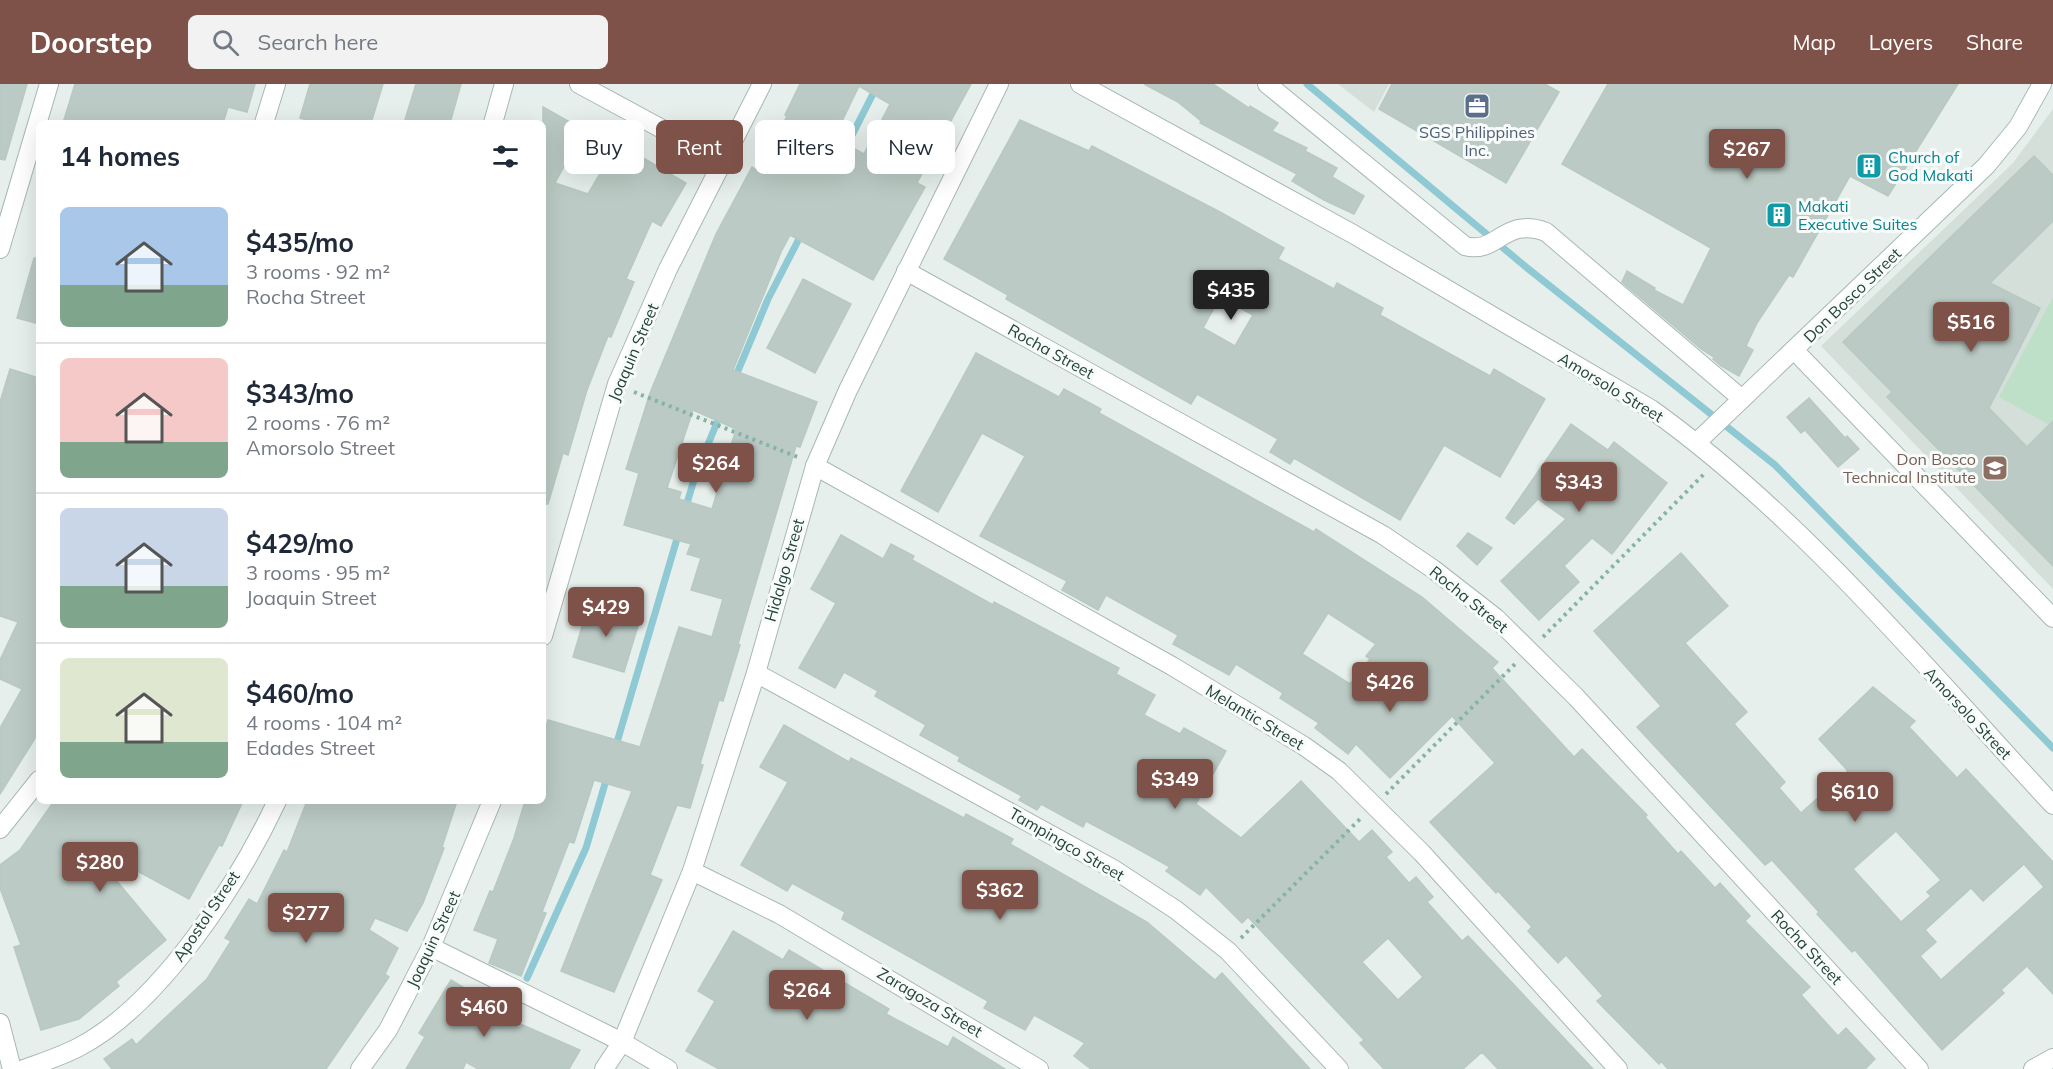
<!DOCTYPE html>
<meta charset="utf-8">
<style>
:root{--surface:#fff;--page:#f2f2f3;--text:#1f2937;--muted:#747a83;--line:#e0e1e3;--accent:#7f5249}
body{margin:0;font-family:Mulish,sans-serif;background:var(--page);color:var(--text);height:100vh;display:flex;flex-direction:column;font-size:22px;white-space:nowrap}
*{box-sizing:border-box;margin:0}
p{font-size:20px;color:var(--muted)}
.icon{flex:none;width:33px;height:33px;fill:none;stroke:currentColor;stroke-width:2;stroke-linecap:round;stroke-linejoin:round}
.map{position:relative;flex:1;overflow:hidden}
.sheet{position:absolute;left:36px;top:36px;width:510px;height:684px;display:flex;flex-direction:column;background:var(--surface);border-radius:9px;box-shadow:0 6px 24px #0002}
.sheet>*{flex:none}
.guide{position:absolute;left:564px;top:36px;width:570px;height:54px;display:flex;gap:12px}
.price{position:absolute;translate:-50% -51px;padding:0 14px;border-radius:6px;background:var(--accent);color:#fff;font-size:20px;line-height:39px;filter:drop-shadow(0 2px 3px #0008)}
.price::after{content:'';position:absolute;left:50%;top:36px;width:18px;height:14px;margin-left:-9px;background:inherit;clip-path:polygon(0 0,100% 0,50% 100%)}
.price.current{background:#222;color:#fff}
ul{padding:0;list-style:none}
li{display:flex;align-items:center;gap:18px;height:150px;padding:0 24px}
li+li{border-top:2px solid var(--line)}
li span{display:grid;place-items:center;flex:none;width:168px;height:120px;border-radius:9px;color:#555}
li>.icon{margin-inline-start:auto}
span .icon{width:72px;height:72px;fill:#fffc;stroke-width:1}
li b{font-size:26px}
h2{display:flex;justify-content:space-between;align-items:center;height:72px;padding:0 24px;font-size:26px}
.chip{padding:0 21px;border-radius:9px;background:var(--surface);box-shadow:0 6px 24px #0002;font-size:21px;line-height:54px}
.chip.current{background:var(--accent);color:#fff}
header{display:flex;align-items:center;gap:36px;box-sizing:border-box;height:84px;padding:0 30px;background:var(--accent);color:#fff}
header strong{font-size:28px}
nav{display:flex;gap:33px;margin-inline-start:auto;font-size:21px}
.search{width:420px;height:54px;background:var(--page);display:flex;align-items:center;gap:15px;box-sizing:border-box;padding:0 21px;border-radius:9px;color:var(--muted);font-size:22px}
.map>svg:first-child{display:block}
</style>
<header>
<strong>Doorstep</strong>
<div class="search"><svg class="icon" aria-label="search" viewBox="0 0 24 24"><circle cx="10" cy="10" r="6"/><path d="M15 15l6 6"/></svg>Search here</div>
<nav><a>Map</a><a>Layers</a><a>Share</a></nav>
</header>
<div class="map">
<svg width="2053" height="985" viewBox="0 0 2053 985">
<rect width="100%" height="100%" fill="#e6efeb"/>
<g fill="#d4dfda">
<path d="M 1338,0 L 1389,0 L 1374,28 Z"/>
<path d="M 2053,25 L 2053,505 L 1821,262 L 2013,79 Z"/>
</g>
<path fill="#bfe0c8" d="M 2053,213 L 2053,343 L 1999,313 Z"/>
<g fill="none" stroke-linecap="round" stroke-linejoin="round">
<g stroke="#8ec9d4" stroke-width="7">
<path d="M 1307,0 L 1526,183 L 1775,381 L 2053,664"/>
<path d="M 844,67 L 878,0"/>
<path d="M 735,294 L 768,215 L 802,149"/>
<path d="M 685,426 L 696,389 L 721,329"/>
<path d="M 615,665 L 679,448"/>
<path d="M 527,894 L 586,764 L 607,693"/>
<path d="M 501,940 L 516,917"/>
</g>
</g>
<g fill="#bbcac4" stroke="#b8c9c2" stroke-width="1.5" fill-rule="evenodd">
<path d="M 0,0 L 27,0 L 5,76 L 0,75 Z"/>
<path d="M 75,0 L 255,0 L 247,28 L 228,23 L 223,39 L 63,39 Z"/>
<path d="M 310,0 L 383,0 L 371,39 L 317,39 L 300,34 Z"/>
<path d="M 416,0 L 461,0 L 450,39 L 404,39 Z"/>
<path d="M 800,0 L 971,0 L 917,99 L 925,103 L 873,196 L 790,151 L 781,168 L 733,286 L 817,318 L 800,363 L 796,362 L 738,560 L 740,561 L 723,617 L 719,616 L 700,680 L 703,681 L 690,724 L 677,721 L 650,791 L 662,796 L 614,908 L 561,887 L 632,707 L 594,696 L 574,759 L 569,758 L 542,828 L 546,829 L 521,892 L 489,879 L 498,855 L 474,846 L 490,807 L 493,808 L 514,754 L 525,717 L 543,717 L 543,651 L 548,636 L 640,663 L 679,543 L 712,553 L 723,515 L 691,506 L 701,474 L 687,470 L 691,460 L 624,441 L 639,389 L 626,385 L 650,309 L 716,150 L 752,83 L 758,87 L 787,32 L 785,31 ZM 859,2 L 890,20 L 864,70 L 834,54 ZM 693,326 L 736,345 L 712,425 L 679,415 L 681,408 L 667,404 Z"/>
<path d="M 1144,0 L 1213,0 L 1249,24 L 1250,22 L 1278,39 L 1272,47 L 1307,64 L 1305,67 L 1337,84 L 1332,93 L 1364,112 L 1354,130 L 1324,116 L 1292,97 L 1297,90 L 1200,39 L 1201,37 L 1178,18 Z"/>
<path d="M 1392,0 L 1545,0 L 1559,8 L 1506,99 L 1379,25 Z"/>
<path d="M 1608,0 L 1958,0 L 1888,112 L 1850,92 L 1793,193 L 1789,191 L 1757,239 L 1746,262 L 1753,266 L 1739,292 L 1721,282 L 1713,275 L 1714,273 L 1701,265 L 1622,198 L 1627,187 L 1655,204 L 1654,206 L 1683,221 L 1711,164 L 1562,80 Z"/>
<path d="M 543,23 L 584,46 L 555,99 L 588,110 L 618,59 L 686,99 L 661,142 L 652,137 L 626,195 L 634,198 L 611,253 L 608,252 L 587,306 L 568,371 L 563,369 L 548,420 L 543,420 Z"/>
<path d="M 1020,36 L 1089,67 L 1092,62 L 1220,128 L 1284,164 L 1278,175 L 1334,205 L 1337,199 L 1383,224 L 1380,231 L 1432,260 L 1490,292 L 1494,285 L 1545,315 L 1500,393 L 1444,361 L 1400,436 L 1294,374 L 1290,380 L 1270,368 L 1278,355 L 1248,338 L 1197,310 L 1191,320 L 1006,215 L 1008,211 L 944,175 ZM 1220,213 L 1253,231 L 1235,262 L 1203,244 Z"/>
<path d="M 2034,72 L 2053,91 L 2053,137 L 1990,199 L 2040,224 L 1989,324 L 2027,363 L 2053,337 L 2053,482 L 1887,313 L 1892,308 L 1843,258 Z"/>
<path d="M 34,174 L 39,175 L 39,240 L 17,234 Z"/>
<path d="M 803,195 L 851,220 L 815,289 L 767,264 Z"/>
<path d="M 976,269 L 1059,313 L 1064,305 L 1101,325 L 1099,329 L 1314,448 L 1316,445 L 1422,513 L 1498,578 L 1492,584 L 1574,673 L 1582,665 L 1647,731 L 1645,733 L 1678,770 L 1681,767 L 1715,804 L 1720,799 L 1750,832 L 1745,837 L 1810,903 L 1801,911 L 1838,952 L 1846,944 L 1875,975 L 1865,985 L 1668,985 L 1661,977 L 1659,980 L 1597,917 L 1603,912 L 1566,871 L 1558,879 L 1528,847 L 1532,843 L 1498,807 L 1496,809 L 1430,738 L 1495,679 L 1452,632 L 1390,694 L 1356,660 L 1348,670 L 1315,644 L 1319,639 L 1280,614 L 1283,609 L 1236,580 L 1229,591 L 1173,560 L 1178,551 L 1106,511 L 1098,526 L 1062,506 L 1067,497 L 980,452 L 1025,372 L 982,349 L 938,428 L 901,407 ZM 1328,529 L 1376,560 L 1366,572 L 1370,575 L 1350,600 L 1302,570 Z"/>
<path d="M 10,285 L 39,294 L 39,648 L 0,710 L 0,644 L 22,605 L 0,595 L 0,576 L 18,538 L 0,532 L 0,318 Z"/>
<path d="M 1809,314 L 1845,354 L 1847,352 L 1859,365 L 1838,383 L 1805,346 L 1801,349 L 1787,333 Z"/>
<path d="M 1571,340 L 1608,366 L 1614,358 L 1667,399 L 1612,470 L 1592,454 L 1564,482 L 1579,498 L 1539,536 L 1501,497 L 1566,435 L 1538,415 L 1514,440 L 1506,434 Z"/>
<path d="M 1468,449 L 1492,464 L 1477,481 L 1457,462 Z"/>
<path d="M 841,451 L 883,475 L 891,460 L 914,472 L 912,476 L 993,521 L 994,518 L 1119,584 L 1116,590 L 1155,611 L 1144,631 L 1180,650 L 1184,644 L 1226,667 L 1196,720 L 1241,754 L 1301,697 L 1359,758 L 1372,746 L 1392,768 L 1386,773 L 1409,799 L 1416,793 L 1433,813 L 1427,818 L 1462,857 L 1468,852 L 1593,985 L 1498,985 L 1482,968 L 1463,985 L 1384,985 L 1360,959 L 1364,956 L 1248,833 L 1242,839 L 1206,803 L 1200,811 L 1166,787 L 1170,783 L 1129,760 L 1086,737 L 1083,743 L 1041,720 L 1037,726 L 1019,716 L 1022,712 L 958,677 L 960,673 L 920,651 L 926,641 L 875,612 L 878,607 L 844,588 L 835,604 L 799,584 L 836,519 L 811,505 ZM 1388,854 L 1423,893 L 1398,916 L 1362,878 Z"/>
<path d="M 1681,469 L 1728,522 L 1685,559 L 1747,628 L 1734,640 L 1785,698 L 1779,704 L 1801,729 L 1848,687 L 1819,655 L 1873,603 L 1915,637 L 1909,643 L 1957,694 L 1966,685 L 2053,778 L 2053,910 L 2027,882 L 2001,906 L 2004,909 L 1942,966 L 1855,866 L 1852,868 L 1817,830 L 1819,828 L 1772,776 L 1765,781 L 1637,643 L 1661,622 L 1594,547 ZM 1896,747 L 1941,796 L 1927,808 L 1931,812 L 1901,838 L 1853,785 ZM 2024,780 L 2044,803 L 1941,896 L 1920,872 L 1936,858 L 1925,846 L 1971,804 L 1983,817 Z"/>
<path d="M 589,519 L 640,535 L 624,588 L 573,573 Z"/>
<path d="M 784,641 L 849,678 L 851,674 L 964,734 L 966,730 L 1013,755 L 1010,760 L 1147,838 L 1215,896 L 1222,889 L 1310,985 L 1091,985 L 1074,972 L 1085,959 L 1034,931 L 1025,946 L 984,924 L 988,917 L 842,835 L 845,828 L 792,799 L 787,807 L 741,781 L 788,698 L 760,683 Z"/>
<path d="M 54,717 L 243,717 L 222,762 L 219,761 L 189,815 L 84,758 L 166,856 L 116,898 L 119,902 L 79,935 L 41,946 L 14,863 L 21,861 L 0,804 L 0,781 L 20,766 Z"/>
<path d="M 307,717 L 457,717 L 442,763 L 444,764 L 423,819 L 407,847 L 375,834 L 369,846 L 398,864 L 385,890 L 389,893 L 326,985 L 112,985 L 104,975 L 132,955 L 136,961 L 207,895 L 231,857 L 225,854 L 249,815 L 257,820 L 284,766 L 287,768 Z"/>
<path d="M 733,847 L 783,876 L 789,866 L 889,925 L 886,930 L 948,963 L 953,953 L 1005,985 L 719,985 L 686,967 L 715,917 L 698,907 Z"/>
<path d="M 451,896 L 504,928 L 502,932 L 580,966 L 569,985 L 478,985 L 466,978 L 463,985 L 406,985 L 425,953 L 419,949 Z"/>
</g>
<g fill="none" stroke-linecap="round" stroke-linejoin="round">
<g stroke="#a8b8b2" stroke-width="20">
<g id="street">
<path d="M 579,0 L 723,78"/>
<path d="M 1080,0 L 1353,150 L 1651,325 C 1803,434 1926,584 2053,721"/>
<path d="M 1267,0 L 1465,162 C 1497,171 1504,132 1546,148 L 1742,315"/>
<path d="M 264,39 L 276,0"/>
<path d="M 493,39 L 504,0"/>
<path d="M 0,165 L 49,0"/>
<path d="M 906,187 L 1383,451 L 1433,485 L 1496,534 L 1576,613 L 1919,985"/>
<path d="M 1794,266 L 2053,534"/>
<path d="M 1697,358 L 1986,82 L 2018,43 L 2042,0"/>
<path d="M 815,382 L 1172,582 L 1304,662 L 1339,687 L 1422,769 L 1618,985"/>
<path d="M 543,552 L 617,300 L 668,185 L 762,0"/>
<path d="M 756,589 L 1115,786 L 1176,826 L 1228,867 L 1339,985"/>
<path d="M 0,745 L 39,696"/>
<path d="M 692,787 L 779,830 L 1039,985"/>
<path d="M 431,863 L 622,958 L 668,985"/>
<path d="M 0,939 L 12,985"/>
<path d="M 24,985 C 43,978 62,972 79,963 C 161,920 239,798 277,717"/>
<path d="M 360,985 L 388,946 L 431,863 L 492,717"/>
<path d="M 604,985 L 622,958 L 692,787 L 756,589 L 815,382 L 848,306 L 999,0"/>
<path d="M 2033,985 L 2053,974"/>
</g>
</g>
<g stroke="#86b3a5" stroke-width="4" stroke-dasharray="3 4.5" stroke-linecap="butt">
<path d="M 634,308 L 800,374"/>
<path d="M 1543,553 L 1704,390"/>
<path d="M 1386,710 L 1516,579"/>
<path d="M 1241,854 L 1361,734"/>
</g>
<use href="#street" stroke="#fff" stroke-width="18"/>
</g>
<defs>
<g id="office-square" transform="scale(1.35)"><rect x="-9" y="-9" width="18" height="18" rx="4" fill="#5c6f8a" stroke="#f7fbf9"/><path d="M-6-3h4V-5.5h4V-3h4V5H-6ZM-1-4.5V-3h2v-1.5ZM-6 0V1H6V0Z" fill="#fff"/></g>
<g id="building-square" transform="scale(1.35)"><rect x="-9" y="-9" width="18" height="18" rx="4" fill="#0f9aa8" stroke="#f7fbf9"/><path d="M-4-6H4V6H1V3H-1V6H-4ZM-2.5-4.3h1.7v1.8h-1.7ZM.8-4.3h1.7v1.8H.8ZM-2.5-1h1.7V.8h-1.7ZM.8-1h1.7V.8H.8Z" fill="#fff"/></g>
<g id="university-square" transform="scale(1.35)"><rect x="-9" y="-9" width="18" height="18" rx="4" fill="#8d6e63" stroke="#f7fbf9"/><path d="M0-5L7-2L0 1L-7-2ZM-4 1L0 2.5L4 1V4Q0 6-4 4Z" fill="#fff"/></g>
</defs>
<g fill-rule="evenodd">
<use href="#office-square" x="1477" y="22"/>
<use href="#building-square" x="1869" y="82"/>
<use href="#building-square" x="1779" y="131"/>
<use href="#university-square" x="1995" y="384"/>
</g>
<g text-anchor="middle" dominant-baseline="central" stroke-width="6" stroke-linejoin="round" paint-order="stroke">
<g font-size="16" fill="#4e5e75" stroke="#f7fbf9">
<text x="1477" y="48">SGS Philippines<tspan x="1477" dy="18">Inc.</tspan></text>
</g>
<g font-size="16" fill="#0d838f" stroke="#f7fbf9" text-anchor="start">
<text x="1888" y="73">Church of<tspan x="1888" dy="18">God Makati</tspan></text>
<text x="1798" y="122">Makati<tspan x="1798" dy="18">Executive Suites</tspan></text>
</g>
<g font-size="16" fill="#24423a" stroke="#f7fbf9">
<text transform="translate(1852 211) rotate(-44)">Don Bosco Street</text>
<text transform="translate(1051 267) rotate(29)">Rocha Street</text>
<text transform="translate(633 268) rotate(-67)">Joaquin Street</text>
<text transform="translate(1611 303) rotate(31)">Amorsolo Street</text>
<text transform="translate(784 486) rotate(-74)">Hidalgo Street</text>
<text transform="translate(1469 515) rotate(39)">Rocha Street</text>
<text transform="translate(1968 629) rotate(47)">Amorsolo Street</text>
<text transform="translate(1255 633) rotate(31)">Melantic Street</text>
<text transform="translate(1067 760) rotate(30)">Tampingco Street</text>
<text transform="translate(206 832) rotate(-56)">Apostol Street</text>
<text transform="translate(433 855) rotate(-65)">Joaquin Street</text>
<text transform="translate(1807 863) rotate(47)">Rocha Street</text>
<text transform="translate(930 918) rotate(31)">Zaragoza Street</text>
</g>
<g font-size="16" fill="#785e54" stroke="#f7fbf9" text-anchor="end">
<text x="1976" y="375">Don Bosco<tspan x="1976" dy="18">Technical Institute</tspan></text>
</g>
</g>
</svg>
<b class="price" style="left:1747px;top:96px">$267</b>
<b class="price current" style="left:1231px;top:237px">$435</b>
<b class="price" style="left:1971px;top:269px">$516</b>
<b class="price" style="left:716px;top:410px">$264</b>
<b class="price" style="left:1579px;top:429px">$343</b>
<b class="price" style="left:606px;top:554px">$429</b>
<b class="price" style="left:1390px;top:629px">$426</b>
<b class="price" style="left:1175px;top:726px">$349</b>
<b class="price" style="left:1855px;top:739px">$610</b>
<b class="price" style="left:100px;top:809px">$280</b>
<b class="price" style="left:1000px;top:837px">$362</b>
<b class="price" style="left:306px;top:860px">$277</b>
<b class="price" style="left:807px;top:937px">$264</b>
<b class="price" style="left:484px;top:954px">$460</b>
<div class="guide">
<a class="chip">Buy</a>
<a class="chip current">Rent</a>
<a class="chip">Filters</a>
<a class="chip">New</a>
</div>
<section class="sheet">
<h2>14 homes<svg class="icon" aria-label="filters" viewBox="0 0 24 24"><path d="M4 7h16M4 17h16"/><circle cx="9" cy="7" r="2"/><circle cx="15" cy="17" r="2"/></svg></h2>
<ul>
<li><span style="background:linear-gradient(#a9c7e8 65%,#7fa58c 0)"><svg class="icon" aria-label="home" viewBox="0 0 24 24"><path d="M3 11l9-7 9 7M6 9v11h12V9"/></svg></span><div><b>$435/mo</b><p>3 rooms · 92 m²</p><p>Rocha Street</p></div></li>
<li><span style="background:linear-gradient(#f6c9c9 70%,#7fa58c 0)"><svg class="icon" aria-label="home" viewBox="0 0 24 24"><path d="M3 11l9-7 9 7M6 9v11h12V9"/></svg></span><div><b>$343/mo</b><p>2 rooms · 76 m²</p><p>Amorsolo Street</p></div></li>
<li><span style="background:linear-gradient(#c9d6e8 65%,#7fa58c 0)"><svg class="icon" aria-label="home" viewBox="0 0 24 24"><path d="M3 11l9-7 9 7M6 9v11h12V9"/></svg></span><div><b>$429/mo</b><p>3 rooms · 95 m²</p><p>Joaquin Street</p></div></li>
<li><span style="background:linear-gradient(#dfe7d0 70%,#7fa58c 0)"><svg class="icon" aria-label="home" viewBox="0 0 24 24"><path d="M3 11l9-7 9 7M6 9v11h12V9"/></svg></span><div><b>$460/mo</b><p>4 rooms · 104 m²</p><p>Edades Street</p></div></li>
</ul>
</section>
</div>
